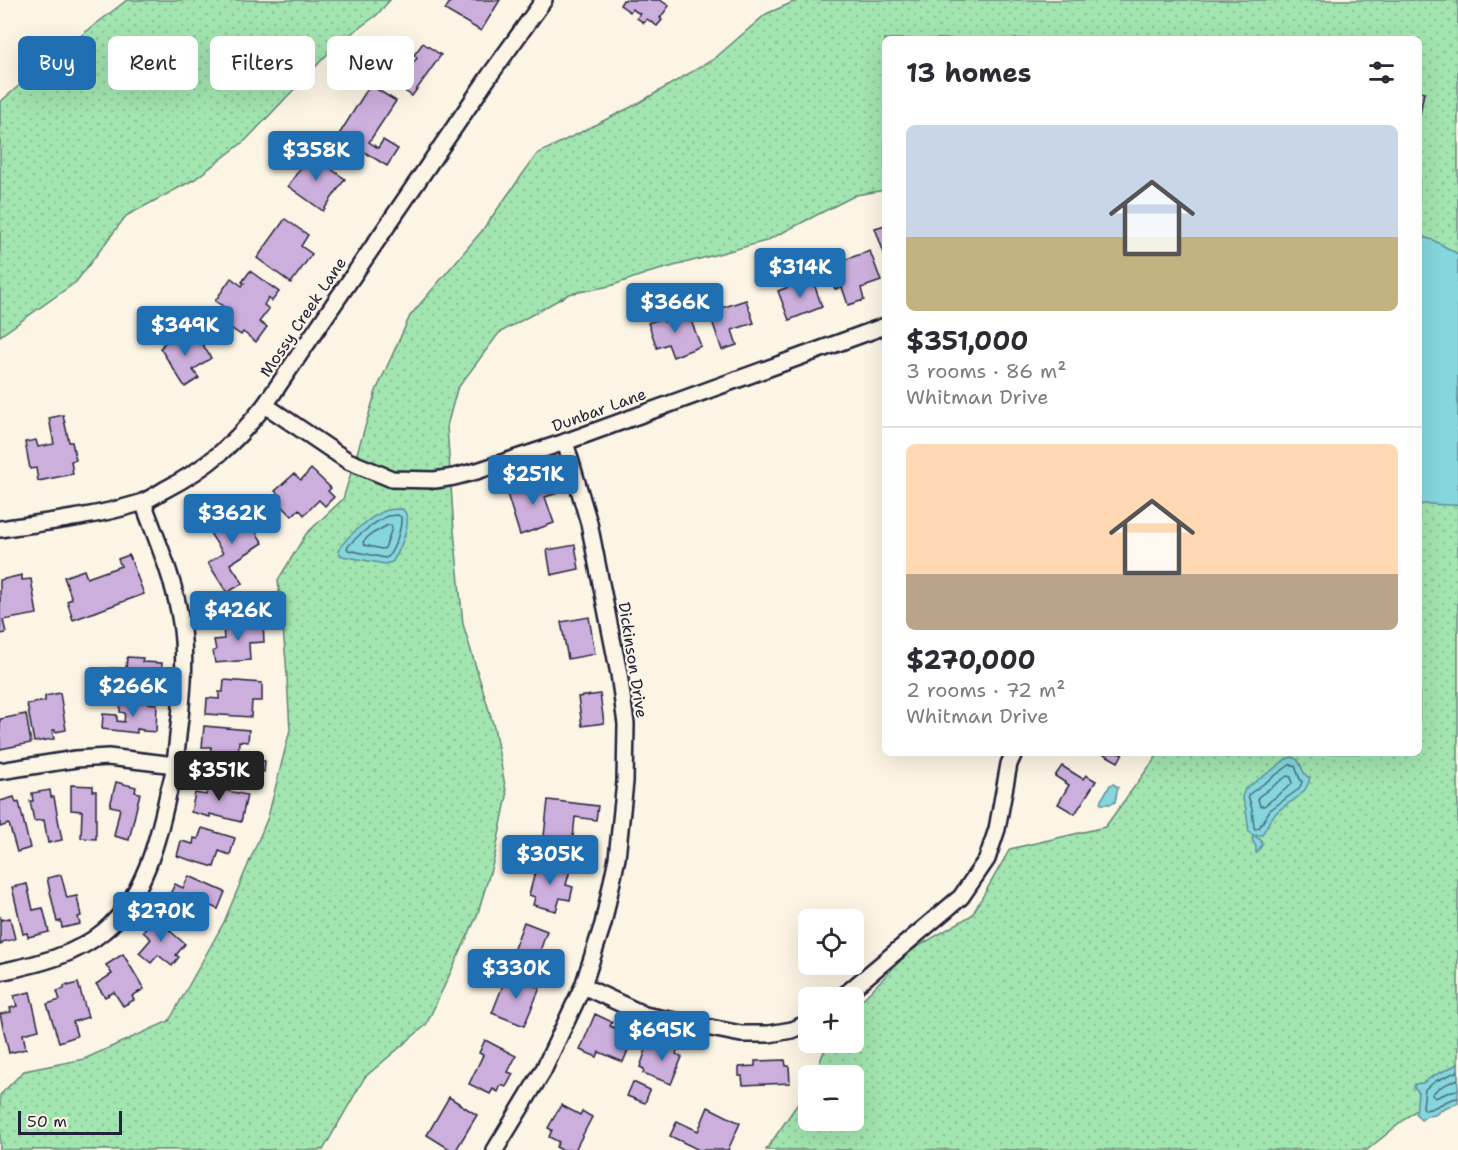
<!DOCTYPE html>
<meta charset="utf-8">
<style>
:root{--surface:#fff;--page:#f2f2f3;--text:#2b2b33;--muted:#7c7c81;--line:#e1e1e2;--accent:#1f6fb2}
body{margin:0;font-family:"Shantell Sans",sans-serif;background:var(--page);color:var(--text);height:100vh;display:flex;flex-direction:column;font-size:22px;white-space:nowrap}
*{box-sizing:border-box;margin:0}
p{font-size:20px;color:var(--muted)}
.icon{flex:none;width:33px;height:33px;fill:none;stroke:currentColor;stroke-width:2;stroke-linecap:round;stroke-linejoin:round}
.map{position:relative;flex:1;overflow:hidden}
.details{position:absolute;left:882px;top:36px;width:540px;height:720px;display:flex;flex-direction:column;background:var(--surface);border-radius:9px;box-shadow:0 6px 24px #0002}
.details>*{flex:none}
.top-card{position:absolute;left:18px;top:36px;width:570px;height:54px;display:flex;gap:12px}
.controls{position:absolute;left:798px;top:909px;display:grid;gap:12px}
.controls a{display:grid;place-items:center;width:66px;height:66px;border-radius:9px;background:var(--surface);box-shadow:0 6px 24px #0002;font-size:30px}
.scale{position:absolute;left:18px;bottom:15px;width:104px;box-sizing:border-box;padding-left:6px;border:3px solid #22223b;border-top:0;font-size:16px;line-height:21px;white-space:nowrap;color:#22223b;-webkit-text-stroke:4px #fcf5e5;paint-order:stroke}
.price{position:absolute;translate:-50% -51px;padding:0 14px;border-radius:6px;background:var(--accent);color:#fff;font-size:20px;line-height:39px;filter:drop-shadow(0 2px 3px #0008)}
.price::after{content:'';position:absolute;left:50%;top:36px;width:18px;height:14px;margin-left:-9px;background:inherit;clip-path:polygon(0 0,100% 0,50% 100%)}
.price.selected{background:#222;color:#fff}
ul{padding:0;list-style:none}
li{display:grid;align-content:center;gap:12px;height:318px;padding:0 24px}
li+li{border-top:2px solid var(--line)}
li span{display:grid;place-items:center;height:186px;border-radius:9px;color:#555}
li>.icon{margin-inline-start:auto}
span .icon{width:108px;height:108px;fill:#fffc;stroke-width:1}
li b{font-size:26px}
h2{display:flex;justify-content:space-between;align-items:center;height:72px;padding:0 24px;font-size:26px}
.pill{padding:0 21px;border-radius:9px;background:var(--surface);box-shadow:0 6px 24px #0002;font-size:21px;line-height:54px}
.pill.selected{background:var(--accent);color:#fff}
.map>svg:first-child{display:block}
</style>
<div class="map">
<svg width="1458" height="1150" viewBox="0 0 1458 1150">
<defs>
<pattern id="grass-dots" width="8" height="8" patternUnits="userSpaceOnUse" patternTransform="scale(1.5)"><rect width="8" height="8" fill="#a2e5b0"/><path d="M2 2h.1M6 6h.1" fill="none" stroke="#8bc498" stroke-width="1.8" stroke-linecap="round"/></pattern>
</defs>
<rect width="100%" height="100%" fill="#fcf5e5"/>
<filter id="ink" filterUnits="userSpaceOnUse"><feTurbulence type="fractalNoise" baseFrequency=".0167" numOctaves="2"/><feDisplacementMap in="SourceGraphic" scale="12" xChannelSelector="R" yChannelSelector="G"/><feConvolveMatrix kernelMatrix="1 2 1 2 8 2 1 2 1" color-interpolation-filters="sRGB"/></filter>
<g filter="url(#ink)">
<g fill="url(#grass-dots)" stroke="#628476" stroke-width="1.5">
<path d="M 127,0 L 390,0 L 377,15 L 338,43 L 246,140 L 195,179 L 126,216 L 76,282 L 0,336 L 0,102 L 43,65 Z"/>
<path d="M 798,0 L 1458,0 L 1458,1076 L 1367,1150 L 766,1150 L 808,1089 L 808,1120 L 854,1120 L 854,1076 L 815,1075 L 827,1043 L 854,1042 L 854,1008 L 910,951 L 972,915 L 1010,849 L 1105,827 L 1159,753 L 1419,753 L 1419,39 L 885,39 L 885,190 L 856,195 L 766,241 L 648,273 L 610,286 L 569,294 L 499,333 L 457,389 L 447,426 L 454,531 L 463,624 L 494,727 L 507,796 L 494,859 L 477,916 L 426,1025 L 365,1077 L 323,1150 L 0,1150 L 0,1095 L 24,1071 L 84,1059 L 169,1021 L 224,922 L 268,817 L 290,730 L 286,661 L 278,580 L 306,534 L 343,499 L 376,391 L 410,316 L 481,232 L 537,154 L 635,105 L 714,59 L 766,14 Z"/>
</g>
<g fill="#85d6dd" stroke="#5d8e9c" stroke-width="1.5">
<path d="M 1419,236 L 1433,240 L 1458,254 L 1458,504 C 1445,507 1432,502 1419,505 Z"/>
<path d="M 403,509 C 405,513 406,513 407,518 C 409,528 399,554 392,562 L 385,564 L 342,556 L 338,551 C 345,537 373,514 388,510 C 392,509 398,509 403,509 Z"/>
<path d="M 1292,757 C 1303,760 1300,772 1308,777 L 1310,777 C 1307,797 1288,801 1275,814 C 1269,820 1266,828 1262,835 L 1256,835 L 1256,837 L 1261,840 L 1262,845 L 1257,853 L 1256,853 L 1256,847 L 1252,839 L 1254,836 L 1249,832 L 1246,809 L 1242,797 L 1245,789 L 1272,770 L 1286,759 Z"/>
<path d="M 1113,784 L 1118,787 L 1115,802 L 1111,804 L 1101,804 L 1100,802 L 1110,785 Z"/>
<path d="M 1458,1064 L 1458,1103 L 1440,1111 L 1435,1115 L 1427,1116 L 1421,1120 L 1416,1114 L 1418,1091 L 1414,1087 L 1415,1084 L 1423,1083 L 1433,1076 Z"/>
</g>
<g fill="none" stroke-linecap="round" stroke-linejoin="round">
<g stroke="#4a6a7c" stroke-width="1.5">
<path d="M 398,515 L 401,517 C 402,529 395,547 388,557 L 385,558 L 348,550 L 347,548 C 354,538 377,520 388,516 C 388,516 398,515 398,515 Z"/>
<path d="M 388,525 L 391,525 L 392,528 L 385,548 L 382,549 L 364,545 L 363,542 L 370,535 Z"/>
<path d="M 1291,764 L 1295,766 L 1299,777 L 1302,782 L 1299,789 L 1270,810 L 1259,828 L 1255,829 L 1254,827 L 1252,809 L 1248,795 Z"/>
<path d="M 1287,776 L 1291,777 L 1292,784 L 1264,806 L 1260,806 L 1258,799 L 1258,797 Z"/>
<path d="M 1458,1071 L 1436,1081 L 1425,1089 L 1423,1107 L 1425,1110 C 1437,1109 1446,1099 1458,1098"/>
<path d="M 1458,1079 C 1449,1083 1437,1087 1432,1095 L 1435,1098 L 1452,1091 L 1458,1090"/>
</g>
</g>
<g fill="#ccafdc" stroke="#22223b" stroke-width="1.5">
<path d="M 451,0 L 500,0 L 481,31 L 445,10 Z"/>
<path d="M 623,0 L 660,0 L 669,6 L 660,18 L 662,20 L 657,26 L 647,19 L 644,23 L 637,18 L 640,14 L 632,9 L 630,12 L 620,5 Z"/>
<path d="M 423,43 L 441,55 L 412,96 L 390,81 L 396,72 L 394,71 L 404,55 L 414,62 L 417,58 L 414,55 Z"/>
<path d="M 370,85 L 396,101 L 369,142 L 378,148 L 383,140 L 398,149 L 387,166 L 338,136 Z"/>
<path d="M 1419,91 L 1424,92 L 1419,120 Z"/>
<path d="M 310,154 L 345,179 L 323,211 L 288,186 Z"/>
<path d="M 285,219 L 308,235 L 301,246 L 312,254 L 291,283 L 257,258 Z"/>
<path d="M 885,225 L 885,256 L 875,228 Z"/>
<path d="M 870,251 L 881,281 L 861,288 L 864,300 L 848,305 L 842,287 L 835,289 L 828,271 L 837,269 L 835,263 Z"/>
<path d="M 250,271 L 279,292 L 272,301 L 268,298 L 264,305 L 269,309 L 259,322 L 267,327 L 256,342 L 243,332 L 241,335 L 225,324 L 230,318 L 221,312 L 224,307 L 215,301 L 231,278 L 242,286 L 244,283 L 242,282 Z"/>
<path d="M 812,278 L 822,307 L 789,320 L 778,291 Z"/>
<path d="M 746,300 L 754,323 L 732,330 L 737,345 L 722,350 L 709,312 Z"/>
<path d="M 688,313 L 701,346 L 673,357 L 668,344 L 657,348 L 648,323 L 662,318 L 664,322 Z"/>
<path d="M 181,332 L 187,342 L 197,335 L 211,358 L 193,370 L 199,378 L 185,387 L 160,348 L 163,346 L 162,345 Z"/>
<path d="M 63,415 L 69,442 L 72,442 L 76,460 L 71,461 L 73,474 L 38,481 L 36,468 L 30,469 L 25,442 L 36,440 L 38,447 L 54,444 L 49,418 Z"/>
<path d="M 311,469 L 331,488 L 328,491 L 334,497 L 325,506 L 319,500 L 304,515 L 299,509 L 292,516 L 277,501 L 281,496 L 275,491 L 294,474 L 301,480 Z"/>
<path d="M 553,478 L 558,493 L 545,497 L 554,523 L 520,535 L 507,494 Z"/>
<path d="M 239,506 L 263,543 L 230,564 L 243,583 L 227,593 L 208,563 L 223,553 L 206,527 Z"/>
<path d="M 575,545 L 579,569 L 551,575 L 547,550 Z"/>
<path d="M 129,555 L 144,594 L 73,620 L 67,601 L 72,599 L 64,577 L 84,570 L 87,578 L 121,566 L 118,559 Z"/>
<path d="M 22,575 L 22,580 L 31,579 L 37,614 L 3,620 L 6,633 L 0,634 L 0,580 Z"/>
<path d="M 589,617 L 595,654 L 568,659 L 561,622 Z"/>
<path d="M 263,623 L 264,642 L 249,643 L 250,660 L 215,663 L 213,651 L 216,650 L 214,640 L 224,639 L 223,626 Z"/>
<path d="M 127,657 L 143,658 L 142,662 L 162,663 L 161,678 L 154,678 L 153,691 L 109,688 L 110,668 L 126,669 Z"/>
<path d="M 224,680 L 262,683 L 262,701 L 252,701 L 251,717 L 206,714 L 207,698 L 219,699 L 219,692 L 223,692 Z"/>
<path d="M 60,693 L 66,730 L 55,732 L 55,730 L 52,730 L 54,739 L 34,742 L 27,704 L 45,701 L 45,696 Z"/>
<path d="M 600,694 L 604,723 L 582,726 L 578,697 Z"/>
<path d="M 121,700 L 148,701 L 147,703 L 157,704 L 156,732 L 143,731 L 143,730 L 137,729 L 137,733 L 102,729 L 103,714 L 117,715 L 117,721 L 124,722 L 125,713 L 120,712 Z"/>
<path d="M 26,714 L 31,743 L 0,749 L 0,719 Z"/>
<path d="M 204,726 L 249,730 L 248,742 L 239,741 L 238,758 L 210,755 L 211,747 L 202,747 Z"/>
<path d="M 1102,753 L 1123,753 L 1118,762 Z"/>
<path d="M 254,759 L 265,761 L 264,772 L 253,771 Z"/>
<path d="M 1062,766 L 1083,779 L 1086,775 L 1096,781 L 1075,814 L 1058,804 L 1069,785 L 1055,776 Z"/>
<path d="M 209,776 L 225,780 L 223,790 L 247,795 L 241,822 L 210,814 L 210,817 L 191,812 L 195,793 L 206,795 L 207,791 L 205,791 Z"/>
<path d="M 116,782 L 136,787 L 135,792 L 140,793 L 129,840 L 114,836 L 120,808 L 110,806 Z"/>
<path d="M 71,785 L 93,786 L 93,791 L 96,791 L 96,839 L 81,838 L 82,811 L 71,810 Z"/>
<path d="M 50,790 L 51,797 L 54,797 L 62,840 L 48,843 L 44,820 L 34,821 L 30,801 L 33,801 L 32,793 Z"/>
<path d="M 14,797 L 16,803 L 19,802 L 30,848 L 17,852 L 9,824 L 0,827 L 0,801 Z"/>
<path d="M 548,800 L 598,806 L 596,820 L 575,817 L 572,849 L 543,845 Z"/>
<path d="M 202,828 L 235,838 L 230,855 L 219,851 L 214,867 L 177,856 L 181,841 L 193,844 L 194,838 L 198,839 Z"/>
<path d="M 538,861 L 570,870 L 566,885 L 573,887 L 570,900 L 560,898 L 556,911 L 533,905 L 535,897 L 529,895 Z"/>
<path d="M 61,875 L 67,898 L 77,896 L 81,916 L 78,917 L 80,924 L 62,928 L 61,921 L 57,922 L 47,878 Z"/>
<path d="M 189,876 L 225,892 L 218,909 L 203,903 L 197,917 L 164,903 L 168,893 L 170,894 L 175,884 L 183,888 Z"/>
<path d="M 27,884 L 33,910 L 43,908 L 49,932 L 28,937 L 27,933 L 23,934 L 12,887 Z"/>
<path d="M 0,916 L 1,920 L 10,918 L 15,939 L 2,942 L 2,944 L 0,945 Z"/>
<path d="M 156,917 L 171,929 L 169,930 L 185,944 L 176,955 L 179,957 L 172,966 L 158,955 L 151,963 L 139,953 L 151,939 L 143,932 Z"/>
<path d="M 524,922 L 547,931 L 539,954 L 556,961 L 551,974 L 510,959 Z"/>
<path d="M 123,954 L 144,989 L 132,996 L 134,1000 L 123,1006 L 114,992 L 105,997 L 96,984 L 112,974 L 106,965 Z"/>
<path d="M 507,975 L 540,988 L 524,1026 L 492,1013 Z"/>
<path d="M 78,983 L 88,1017 L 73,1022 L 77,1036 L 59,1042 L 47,1004 L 60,1000 L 57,991 L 64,989 L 64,986 L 68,984 L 68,986 Z"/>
<path d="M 30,992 L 39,1030 L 23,1034 L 26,1049 L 9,1053 L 0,1014 L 11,1012 L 10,1008 L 17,1006 L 14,996 Z"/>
<path d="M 595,1014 L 612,1022 L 610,1026 L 634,1036 L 623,1062 L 599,1052 L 597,1057 L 580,1050 Z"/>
<path d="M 485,1040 L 516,1056 L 508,1072 L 513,1074 L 506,1087 L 501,1085 L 498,1092 L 493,1089 L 490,1094 L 469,1084 L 483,1055 L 479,1053 Z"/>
<path d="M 663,1040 L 679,1046 L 676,1054 L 682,1057 L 671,1084 L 643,1073 L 644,1069 L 640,1067 L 648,1044 L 660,1049 Z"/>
<path d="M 785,1060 L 786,1066 L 789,1066 L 790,1083 L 743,1085 L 742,1076 L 739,1076 L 739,1067 L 755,1066 L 755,1061 Z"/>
<path d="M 633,1082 L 650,1090 L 645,1103 L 627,1096 Z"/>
<path d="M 449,1097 L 477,1115 L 456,1150 L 451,1150 L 427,1135 Z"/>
<path d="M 561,1105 L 580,1115 L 582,1111 L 592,1117 L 575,1150 L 562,1150 L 556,1147 L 559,1142 L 549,1137 L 552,1130 L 548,1128 Z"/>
<path d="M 708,1107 L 740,1123 L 728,1150 L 699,1150 L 670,1136 L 677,1121 L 698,1131 Z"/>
</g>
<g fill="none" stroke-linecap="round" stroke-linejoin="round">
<g stroke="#22223b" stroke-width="20">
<g id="minor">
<path d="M 265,405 L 348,461 L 392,479 L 435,480 L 454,477 L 477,471 L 565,442 L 885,326"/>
<path d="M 0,529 C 47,522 94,517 140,503 C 148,500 156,495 164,490 C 209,467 234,444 265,405 L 490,75 L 544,0"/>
<path d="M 0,771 L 76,759 L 108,757 L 175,765"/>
<path d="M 0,972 C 37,964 75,956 104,931 C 143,899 158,841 168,794 C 171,784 174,773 175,763 C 177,748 178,733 180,718 C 183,686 186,654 181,623 C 175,581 157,541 143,502"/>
<path d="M 583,986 L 645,1015 L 741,1034 L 769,1034 L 792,1030 L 808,1023"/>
<path d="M 841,998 L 961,897 L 987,859 L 997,829 L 1009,764 L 1014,753"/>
<path d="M 495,1150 L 543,1071 L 583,986 L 603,924 L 617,858 L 625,782 L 626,724 L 619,674 L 589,523 L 565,442"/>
</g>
</g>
<use href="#minor" stroke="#fcf5e5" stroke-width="15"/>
</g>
</g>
<g text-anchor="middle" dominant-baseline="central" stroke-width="4.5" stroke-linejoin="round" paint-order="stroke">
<g font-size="16" fill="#22223b" stroke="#fcf5e5">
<text transform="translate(303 317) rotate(-56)">Mossy Creek Lane</text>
<text transform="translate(599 410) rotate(-20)">Dunbar Lane</text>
<text transform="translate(633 660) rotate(81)">Dickinson Drive</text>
</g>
</g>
</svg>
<div class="controls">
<a><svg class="icon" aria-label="locate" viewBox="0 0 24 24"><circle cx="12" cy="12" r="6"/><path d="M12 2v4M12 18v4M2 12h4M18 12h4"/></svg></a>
<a>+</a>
<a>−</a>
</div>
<div class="scale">50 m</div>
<b class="price" style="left:316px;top:182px">$358K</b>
<b class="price" style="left:800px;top:299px">$314K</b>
<b class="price" style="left:675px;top:334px">$366K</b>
<b class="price" style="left:185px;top:357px">$349K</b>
<b class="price" style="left:533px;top:506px">$251K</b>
<b class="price" style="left:232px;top:545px">$362K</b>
<b class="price" style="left:238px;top:642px">$426K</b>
<b class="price" style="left:133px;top:718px">$266K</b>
<b class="price selected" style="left:219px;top:802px">$351K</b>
<b class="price" style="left:550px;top:886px">$305K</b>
<b class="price" style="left:161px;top:943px">$270K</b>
<b class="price" style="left:516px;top:1000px">$330K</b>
<b class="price" style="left:662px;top:1062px">$695K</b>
<div class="top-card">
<a class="pill selected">Buy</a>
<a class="pill">Rent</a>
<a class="pill">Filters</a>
<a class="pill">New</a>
</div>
<section class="details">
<h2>13 homes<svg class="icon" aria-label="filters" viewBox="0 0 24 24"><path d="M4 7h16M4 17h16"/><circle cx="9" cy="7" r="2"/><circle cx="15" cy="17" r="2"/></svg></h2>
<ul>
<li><span style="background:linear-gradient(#c9d6e8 60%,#c2b280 0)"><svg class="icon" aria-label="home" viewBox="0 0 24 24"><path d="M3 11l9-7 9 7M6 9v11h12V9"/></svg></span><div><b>$351,000</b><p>3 rooms · 86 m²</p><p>Whitman Drive</p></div></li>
<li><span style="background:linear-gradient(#ffd9b3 70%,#b9a48a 0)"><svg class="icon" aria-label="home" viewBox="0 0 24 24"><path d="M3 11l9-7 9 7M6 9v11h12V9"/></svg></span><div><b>$270,000</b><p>2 rooms · 72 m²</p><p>Whitman Drive</p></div></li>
</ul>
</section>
</div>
